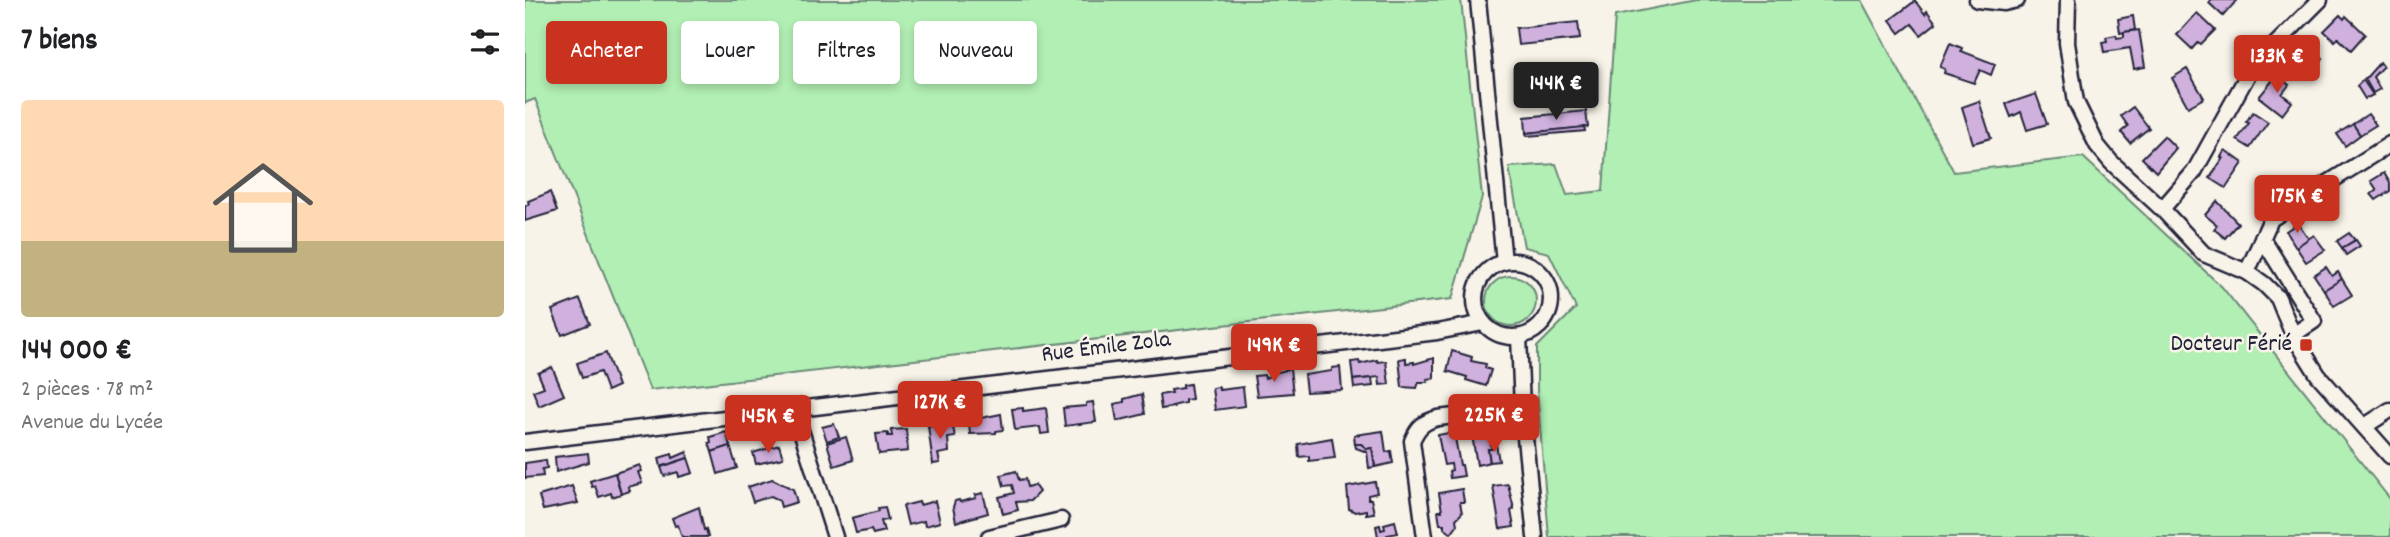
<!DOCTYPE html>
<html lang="fr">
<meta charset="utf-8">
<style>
:root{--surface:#fff;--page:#f2f2f2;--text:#202124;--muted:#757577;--accent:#c8321e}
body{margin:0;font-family:Dekko,sans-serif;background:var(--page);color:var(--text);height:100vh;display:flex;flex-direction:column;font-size:26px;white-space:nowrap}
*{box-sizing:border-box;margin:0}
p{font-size:23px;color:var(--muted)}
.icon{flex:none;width:38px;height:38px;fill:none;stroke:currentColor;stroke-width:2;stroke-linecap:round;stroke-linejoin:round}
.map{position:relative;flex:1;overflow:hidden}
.side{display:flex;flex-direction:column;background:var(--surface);width:525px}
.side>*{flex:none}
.hud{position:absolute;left:21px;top:21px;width:665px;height:63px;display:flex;gap:14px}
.price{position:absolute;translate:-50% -60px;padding:0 16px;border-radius:7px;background:var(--accent);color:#fff;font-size:23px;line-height:46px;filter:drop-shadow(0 2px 4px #0008)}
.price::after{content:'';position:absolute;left:50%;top:42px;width:21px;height:16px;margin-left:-10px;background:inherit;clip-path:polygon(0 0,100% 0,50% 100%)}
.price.active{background:#222;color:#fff}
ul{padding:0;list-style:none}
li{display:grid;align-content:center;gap:14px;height:371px;padding:0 21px}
li span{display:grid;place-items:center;height:217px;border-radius:7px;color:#555}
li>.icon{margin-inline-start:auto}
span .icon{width:126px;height:126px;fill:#fffc;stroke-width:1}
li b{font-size:30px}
h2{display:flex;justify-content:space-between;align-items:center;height:84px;padding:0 21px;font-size:30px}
.chip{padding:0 24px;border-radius:7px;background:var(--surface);box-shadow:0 4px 10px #0003;font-size:24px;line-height:63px}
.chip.active{background:var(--accent);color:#fff}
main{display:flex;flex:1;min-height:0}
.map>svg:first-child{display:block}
</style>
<main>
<section class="side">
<h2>7 biens<svg class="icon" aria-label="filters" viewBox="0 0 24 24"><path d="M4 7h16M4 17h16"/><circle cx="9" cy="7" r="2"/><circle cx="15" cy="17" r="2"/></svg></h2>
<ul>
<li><span style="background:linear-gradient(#ffd9b3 65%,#c2b280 0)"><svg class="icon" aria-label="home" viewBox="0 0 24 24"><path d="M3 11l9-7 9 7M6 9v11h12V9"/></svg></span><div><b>144 000 €</b><p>2 pièces · 78 m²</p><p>Avenue du Lycée</p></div></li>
</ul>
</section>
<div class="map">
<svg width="1865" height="537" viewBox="0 0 1865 537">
<rect width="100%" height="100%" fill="#f7f3e8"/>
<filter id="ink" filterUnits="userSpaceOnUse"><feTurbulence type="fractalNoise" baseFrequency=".0143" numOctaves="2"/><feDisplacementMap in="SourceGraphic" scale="14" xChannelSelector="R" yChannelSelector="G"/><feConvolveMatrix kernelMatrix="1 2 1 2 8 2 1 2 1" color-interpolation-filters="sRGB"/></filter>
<g filter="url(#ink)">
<g fill="#b2efb4" stroke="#6a8878" stroke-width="2">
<path d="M 0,0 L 936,0 L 957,197 L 927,299 L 125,390 L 10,99 L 0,103 Z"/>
<path d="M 1171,0 L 1336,0 L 1429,172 L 1558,157 L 1697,287 L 1865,499 L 1865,537 L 1024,537 L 1012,389 L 1012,347 L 1051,308 L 1024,253 L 999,247 L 984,167 L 1031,164 L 1042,195 L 1078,191 L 1090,16 Z"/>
<circle cx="986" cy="301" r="25"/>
</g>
<g fill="#d0b1de" stroke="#22223b" stroke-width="2">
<path d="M 1686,0 L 1712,0 L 1698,16 L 1684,3 Z"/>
<path d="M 1390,1 L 1400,14 L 1402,11 L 1411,23 L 1396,35 L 1387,24 L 1375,33 L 1365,20 Z"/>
<path d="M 1672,13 L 1690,30 L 1676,44 L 1673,42 L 1667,49 L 1652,35 Z"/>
<path d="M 1815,15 L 1819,19 L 1821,16 L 1840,34 L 1826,50 L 1813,38 L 1810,41 L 1799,31 Z"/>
<path d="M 1608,16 L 1610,30 L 1595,33 L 1593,19 Z"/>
<path d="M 1053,22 L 1055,39 L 993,45 L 991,28 Z"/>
<path d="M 1614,30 L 1620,67 L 1609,69 L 1605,48 L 1579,52 L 1577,42 L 1582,41 L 1581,37 L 1591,35 L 1592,38 L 1599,37 L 1599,32 Z"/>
<path d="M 1425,43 L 1437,48 L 1436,51 L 1470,64 L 1466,75 L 1455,70 L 1449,83 L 1419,73 L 1420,69 L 1415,67 Z"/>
<path d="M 1782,44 L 1798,58 L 1781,78 L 1768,67 L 1771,65 L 1766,61 Z"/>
<path d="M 1855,62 L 1858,66 L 1848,77 L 1855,89 L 1848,93 L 1840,79 Z"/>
<path d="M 1057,69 L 1059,85 L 997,91 L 996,75 Z"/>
<path d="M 1662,69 L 1679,98 L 1663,107 L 1647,78 Z"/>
<path d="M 1752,75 L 1764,85 L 1757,94 L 1767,102 L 1757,115 L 1734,97 Z"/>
<path d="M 1838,80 L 1848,95 L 1840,99 L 1832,86 Z"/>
<path d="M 1055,85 L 1056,89 L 998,94 L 997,91 Z"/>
<path d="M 1511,94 L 1522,124 L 1502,130 L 1496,112 L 1486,117 L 1481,104 Z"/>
<path d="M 1454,101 L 1466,138 L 1448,143 L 1437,107 Z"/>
<path d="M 1608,107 L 1624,128 L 1605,143 L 1596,132 L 1603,126 L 1596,116 Z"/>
<path d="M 1061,111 L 1063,127 L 1001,133 L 1000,117 Z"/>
<path d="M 1728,112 L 1743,122 L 1725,148 L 1712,140 L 1724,123 L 1721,122 Z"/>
<path d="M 1843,114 L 1851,125 L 1835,135 L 1828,124 Z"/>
<path d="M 1828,124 L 1835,135 L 1820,146 L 1812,134 Z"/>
<path d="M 1059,127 L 1060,131 L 1002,136 L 1001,133 Z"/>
<path d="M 1639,136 L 1651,148 L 1631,172 L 1617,158 Z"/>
<path d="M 1700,150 L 1718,163 L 1701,188 L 1685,178 L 1698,158 L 1696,157 Z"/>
<path d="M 1859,173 L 1865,183 L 1865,191 L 1851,200 L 1846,194 L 1852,190 L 1846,181 Z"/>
<path d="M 25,192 L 32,211 L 0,221 L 0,206 L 4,204 L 3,201 Z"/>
<path d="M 1692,201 L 1713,223 L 1700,238 L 1689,229 L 1692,225 L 1680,215 Z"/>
<path d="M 1773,223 L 1784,239 L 1771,247 L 1761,231 Z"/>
<path d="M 1824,233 L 1830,240 L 1817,248 L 1812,241 Z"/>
<path d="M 1789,235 L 1800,250 L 1781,262 L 1771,247 Z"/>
<path d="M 1831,240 L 1835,246 L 1821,255 L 1817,248 Z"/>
<path d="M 1801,267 L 1807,276 L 1813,272 L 1817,279 L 1799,290 L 1789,275 Z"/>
<path d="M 1817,279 L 1827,295 L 1809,306 L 1799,290 Z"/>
<path d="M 55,299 L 65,324 L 37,335 L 27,310 Z"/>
<path d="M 927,351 L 947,357 L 946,361 L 961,364 L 960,368 L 966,370 L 961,386 L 941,380 L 942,377 L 922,371 Z"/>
<path d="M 81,353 L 93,386 L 82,391 L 75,372 L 57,378 L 52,363 Z"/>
<path d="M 881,358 L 881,363 L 889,362 L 889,364 L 909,358 L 909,378 L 902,379 L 903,382 L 894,382 L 892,388 L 877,387 L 874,359 Z"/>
<path d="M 852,360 L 853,362 L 861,361 L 864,384 L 855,385 L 854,377 L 828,380 L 826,362 L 834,361 L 835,364 Z"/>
<path d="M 27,367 L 39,395 L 14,406 L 8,391 L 19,387 L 13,373 Z"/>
<path d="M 815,367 L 817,390 L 781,392 L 779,375 L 807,371 L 807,368 Z"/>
<path d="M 765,369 L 768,393 L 732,396 L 729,376 L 739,375 L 740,378 L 743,377 L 745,374 Z"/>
<path d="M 847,378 L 848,386 L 829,388 L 828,380 Z"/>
<path d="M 665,384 L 667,399 L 660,400 L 660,403 L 647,406 L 648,407 L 636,409 L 634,395 L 647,393 L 646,390 L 658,388 L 658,385 Z"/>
<path d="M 694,387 L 694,390 L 718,387 L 720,406 L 690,410 L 687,388 Z"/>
<path d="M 617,394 L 620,414 L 592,421 L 589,404 L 599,402 L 599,399 Z"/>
<path d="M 568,402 L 571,422 L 540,426 L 538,408 L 561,406 L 561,403 Z"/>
<path d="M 498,408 L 498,411 L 521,408 L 524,433 L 516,434 L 515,427 L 490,430 L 487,409 Z"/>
<path d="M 455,412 L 456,418 L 476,414 L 478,430 L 471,431 L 471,433 L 445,434 L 444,424 L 450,424 L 449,413 Z"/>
<path d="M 237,424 L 243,426 L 241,436 L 230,433 L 229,438 L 221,437 L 224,425 L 236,428 Z"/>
<path d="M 309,424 L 314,437 L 302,441 L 297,427 Z"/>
<path d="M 412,425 L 413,428 L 428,427 L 430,437 L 423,438 L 424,452 L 413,454 L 415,463 L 408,464 L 403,426 Z"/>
<path d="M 381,429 L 383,451 L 354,454 L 351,434 L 363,433 L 363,436 L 367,436 L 366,430 Z"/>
<path d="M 858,431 L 861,452 L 866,451 L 868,463 L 850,467 L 847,448 L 842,449 L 836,444 L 830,444 L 829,435 Z"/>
<path d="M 969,431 L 971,444 L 966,445 L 967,449 L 963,449 L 965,462 L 952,465 L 947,435 Z"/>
<path d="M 201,432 L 205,446 L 187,452 L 184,443 L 186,442 L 185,437 Z"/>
<path d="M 929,432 L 935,465 L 937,465 L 939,476 L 925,478 L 924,471 L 927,470 L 926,464 L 919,465 L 913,435 Z"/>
<path d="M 321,437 L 328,460 L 309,466 L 302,443 Z"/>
<path d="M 807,438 L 810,458 L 784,461 L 784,456 L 774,457 L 773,444 Z"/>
<path d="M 830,444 L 836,444 L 842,449 L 847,448 L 850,467 L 844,468 L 842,452 L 831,448 Z"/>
<path d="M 971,444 L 974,461 L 965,462 L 963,449 L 967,449 L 966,445 Z"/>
<path d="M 254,445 L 258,458 L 231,464 L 228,453 Z"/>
<path d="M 205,446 L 212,468 L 193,474 L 187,452 Z"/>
<path d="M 162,452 L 163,458 L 136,467 L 134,458 L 147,454 L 148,458 Z"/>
<path d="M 63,453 L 64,462 L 31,472 L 30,457 Z"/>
<path d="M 163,458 L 168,473 L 154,477 L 153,472 L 139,476 L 136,467 Z"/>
<path d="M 21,460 L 22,468 L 17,469 L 18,476 L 0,478 L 0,463 Z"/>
<path d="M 115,465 L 116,471 L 113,472 L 117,483 L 103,487 L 105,491 L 96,494 L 90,473 Z"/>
<path d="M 491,471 L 494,480 L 500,479 L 502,487 L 509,485 L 514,492 L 505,501 L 491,502 L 493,510 L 478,514 L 474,497 L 489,493 L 487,485 L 479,486 L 476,475 Z"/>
<path d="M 90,473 L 96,494 L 87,497 L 86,493 L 74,497 L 70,486 L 67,487 L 65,481 Z"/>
<path d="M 247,479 L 268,489 L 272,502 L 256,507 L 254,500 L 246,496 L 228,502 L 223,487 Z"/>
<path d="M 850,482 L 852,493 L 843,495 L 843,499 L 846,499 L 849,513 L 841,514 L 841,510 L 830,512 L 824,509 L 822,487 Z"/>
<path d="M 983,484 L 989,509 L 986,511 L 989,527 L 975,529 L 968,486 Z"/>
<path d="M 47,486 L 53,503 L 18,510 L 14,496 Z"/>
<path d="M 937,489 L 939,502 L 935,502 L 937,513 L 931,519 L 932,525 L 926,533 L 919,528 L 919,524 L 915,524 L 913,511 L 917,511 L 914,493 Z"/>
<path d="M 458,493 L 463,513 L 431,522 L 428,507 L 430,501 L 434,500 L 435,502 L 451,498 L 450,495 Z"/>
<path d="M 410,501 L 415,522 L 400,526 L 399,521 L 383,525 L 378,506 L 394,502 L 395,505 Z"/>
<path d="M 174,507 L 179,530 L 181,529 L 183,537 L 157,537 L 153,525 L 150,526 L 147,518 Z"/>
<path d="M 360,507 L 363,520 L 356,521 L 359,531 L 348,534 L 346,530 L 331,533 L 327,518 L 354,511 L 353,508 Z"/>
<path d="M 870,521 L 873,533 L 862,535 L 862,537 L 853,537 L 851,526 L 855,525 L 856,530 L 860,529 L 859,524 Z"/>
</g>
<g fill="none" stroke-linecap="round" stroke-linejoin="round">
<g stroke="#22223b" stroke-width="19">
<g id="street">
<path d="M 953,0 L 979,262"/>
<path d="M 1452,0 L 1479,3 L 1492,0"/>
<path d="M 1543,0 L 1542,43 L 1551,102 L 1572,145 L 1586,162 L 1637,209 L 1679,254 L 1722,272 L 1739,284 L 1753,298 L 1768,335 L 1793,375 L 1865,456"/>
<path d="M 1637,209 L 1669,172 L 1726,69 L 1795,0"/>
<path d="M 1737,238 L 1789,321 L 1768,335"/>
<circle cx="988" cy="299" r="38"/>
<path d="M 1722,272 L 1746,219 L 1865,144"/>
<path d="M 994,337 L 997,408 L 1010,537"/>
<path d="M 275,407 L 273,421 L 310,537"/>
<path d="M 1840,426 L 1865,410"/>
<path d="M 0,442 L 912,332 L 958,323"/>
<path d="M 464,537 L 536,520"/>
<path d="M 900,537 L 887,441 C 893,427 898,422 913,418 L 997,408"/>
</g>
</g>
<use href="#street" stroke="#f7f3e8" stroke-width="14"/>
</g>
</g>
<rect fill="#c8321e" stroke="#f7f3e8" stroke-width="2.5" x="1774" y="338" width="14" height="14" rx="3.5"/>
<g text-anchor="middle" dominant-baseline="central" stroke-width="5" stroke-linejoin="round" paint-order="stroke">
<g font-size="24" fill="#22223b" stroke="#f7f3e8" text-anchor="end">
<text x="1767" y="345">Docteur Férié</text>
</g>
<g font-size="24" fill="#22223b" stroke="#f7f3e8">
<text transform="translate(581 348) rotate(-7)">Rue Émile Zola</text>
</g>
</g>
</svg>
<b class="price" style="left:1752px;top:95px">133K €</b>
<b class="price active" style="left:1031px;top:122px">144K €</b>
<b class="price" style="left:1772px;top:235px">175K €</b>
<b class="price" style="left:749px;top:384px">149K €</b>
<b class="price" style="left:415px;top:441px">127K €</b>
<b class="price" style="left:969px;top:454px">225K €</b>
<b class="price" style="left:243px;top:455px">145K €</b>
<div class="hud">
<a class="chip active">Acheter</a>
<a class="chip">Louer</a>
<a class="chip">Filtres</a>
<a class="chip">Nouveau</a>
</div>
</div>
</main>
